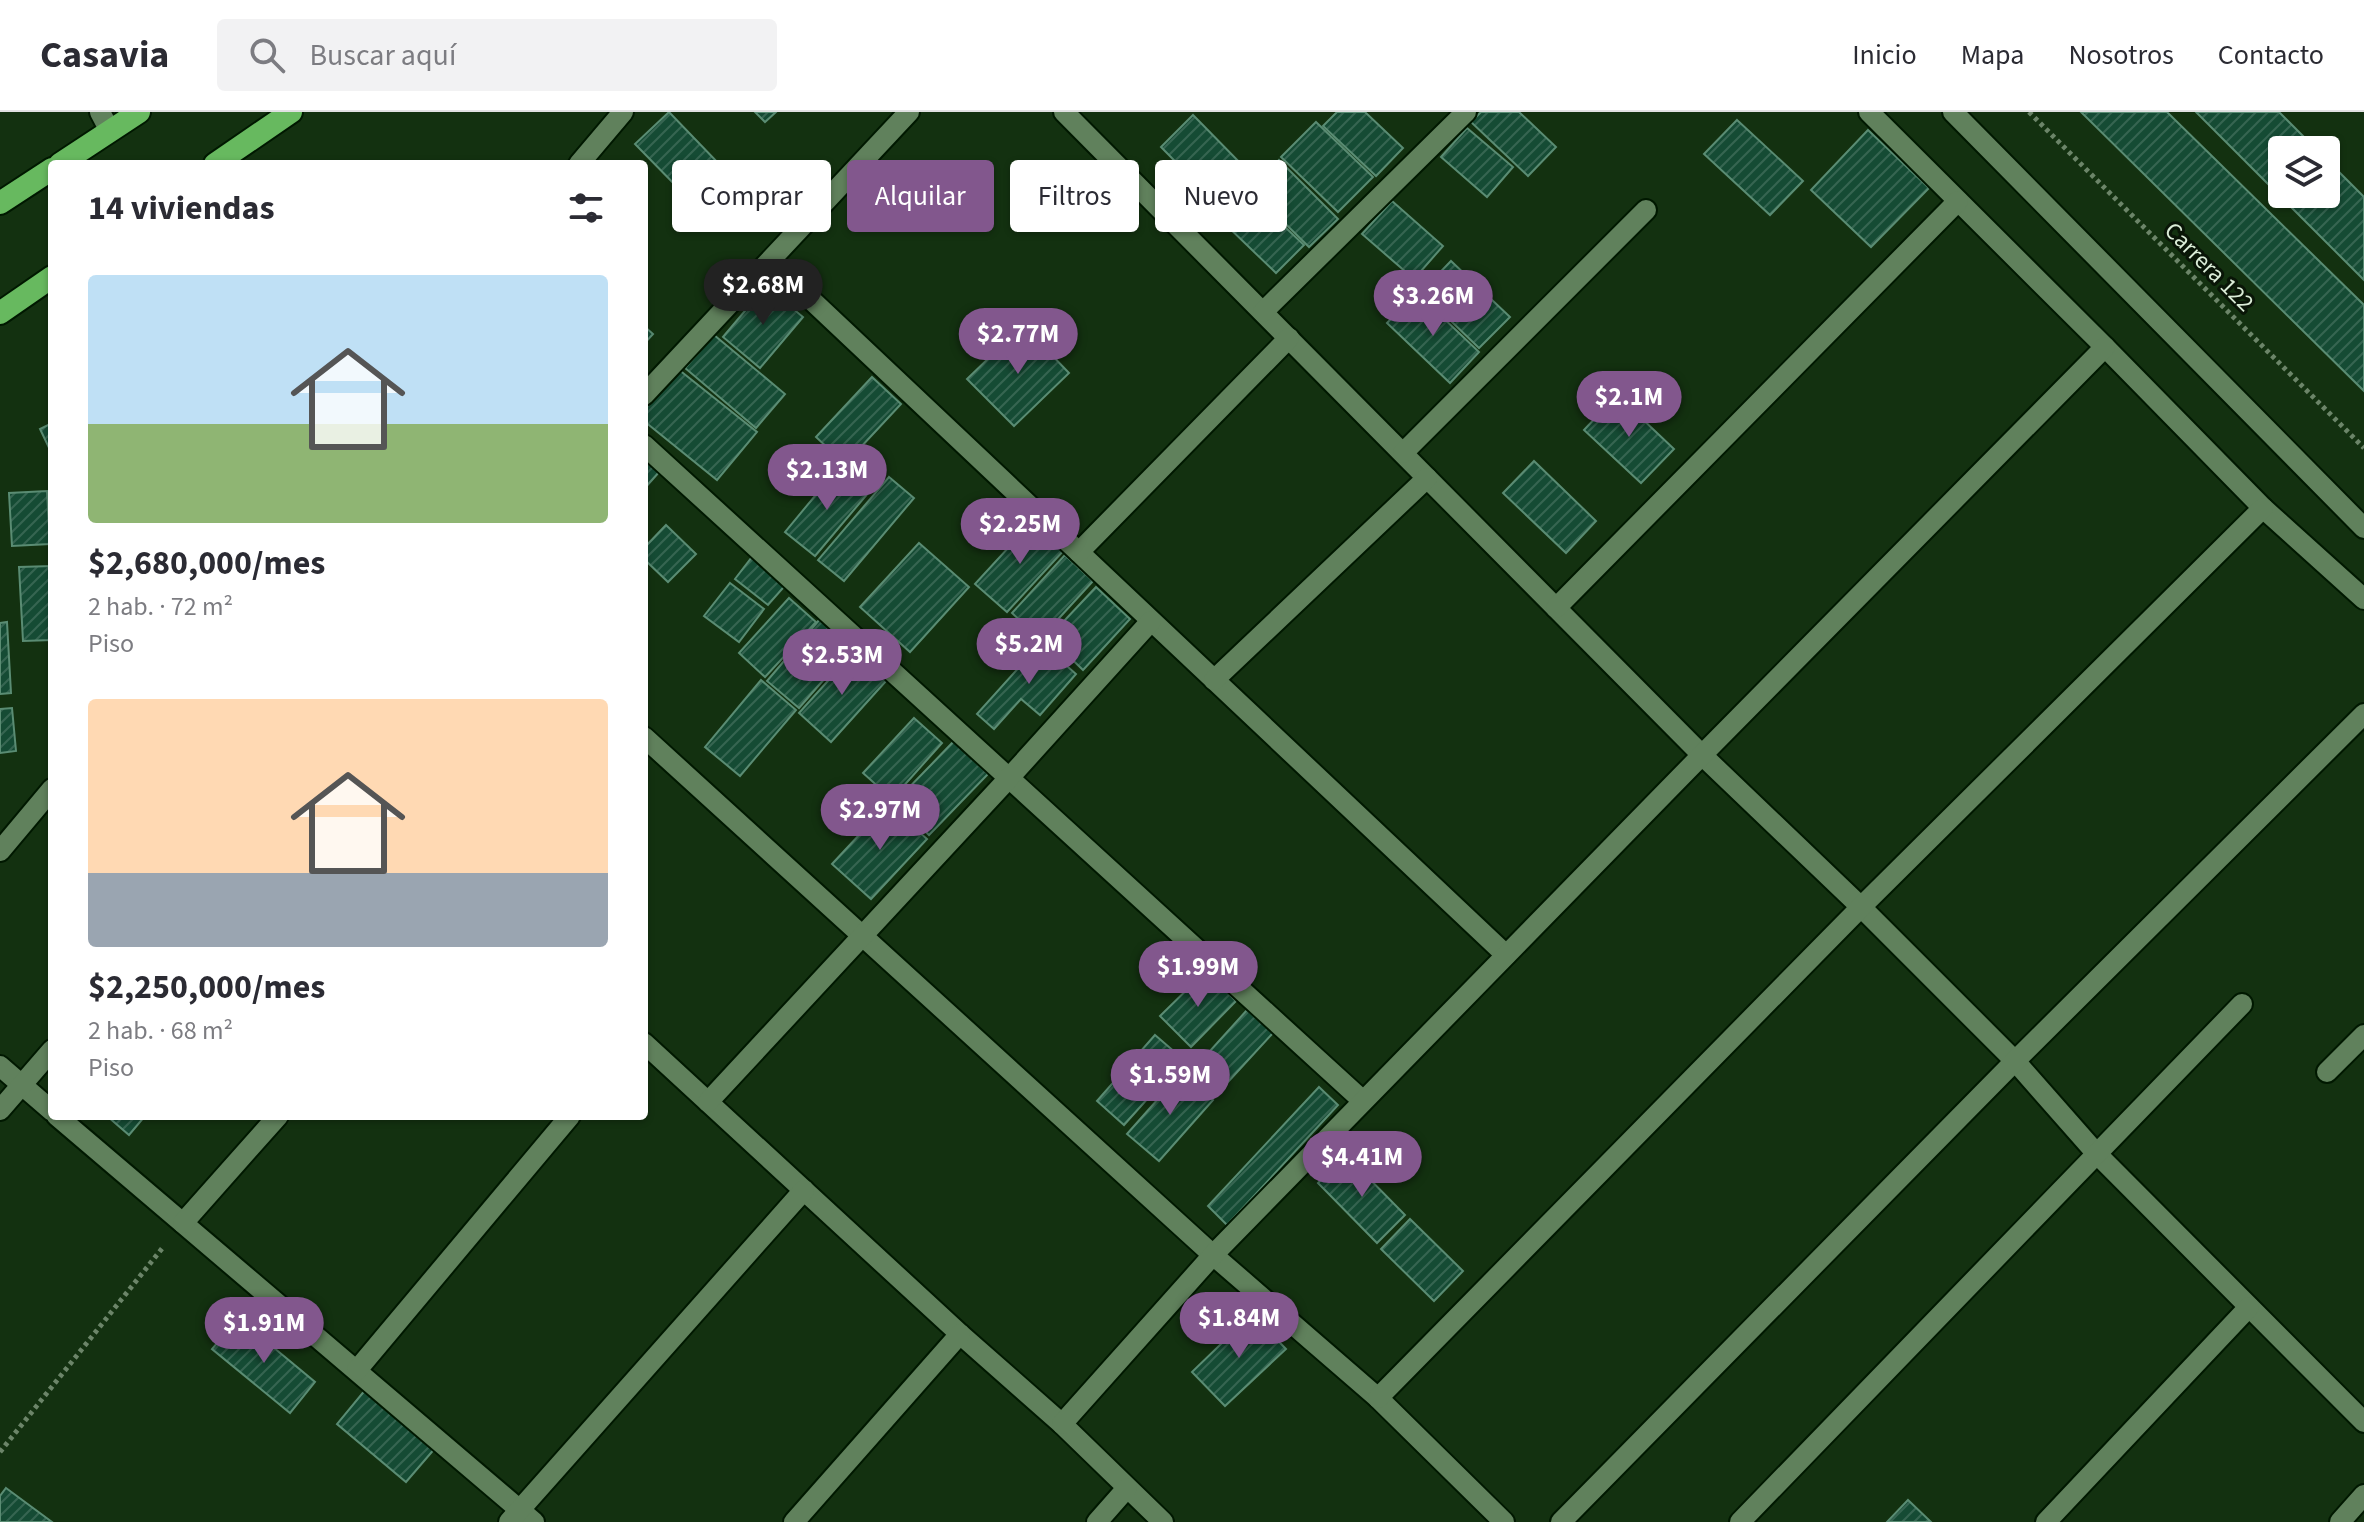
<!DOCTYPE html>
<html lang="es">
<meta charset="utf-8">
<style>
:root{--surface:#fff;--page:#f2f2f3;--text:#2b2b33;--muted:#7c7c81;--line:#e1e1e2;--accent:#82578d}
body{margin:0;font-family:"Source Sans 3",sans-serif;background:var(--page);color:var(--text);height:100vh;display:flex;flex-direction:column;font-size:30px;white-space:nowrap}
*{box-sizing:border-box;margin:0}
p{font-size:26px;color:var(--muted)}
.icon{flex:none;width:44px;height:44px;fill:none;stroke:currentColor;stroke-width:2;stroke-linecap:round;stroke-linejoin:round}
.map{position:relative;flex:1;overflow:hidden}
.drawer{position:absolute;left:48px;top:48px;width:600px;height:960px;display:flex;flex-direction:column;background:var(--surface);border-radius:8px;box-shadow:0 2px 6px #0004}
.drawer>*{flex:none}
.top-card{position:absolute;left:672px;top:48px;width:760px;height:72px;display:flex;gap:16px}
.controls{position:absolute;left:2268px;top:24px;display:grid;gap:16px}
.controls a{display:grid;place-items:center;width:72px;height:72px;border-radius:8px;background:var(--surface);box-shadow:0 2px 6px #0004;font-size:40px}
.price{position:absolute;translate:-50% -68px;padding:0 18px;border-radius:28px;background:var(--accent);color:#fff;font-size:26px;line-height:52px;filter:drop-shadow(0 2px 4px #0008)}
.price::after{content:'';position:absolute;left:50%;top:48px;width:24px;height:18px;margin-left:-12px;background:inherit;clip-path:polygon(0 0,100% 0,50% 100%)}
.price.on{background:#222;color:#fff}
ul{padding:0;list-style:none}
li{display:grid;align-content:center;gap:16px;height:424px;padding:0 40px}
li span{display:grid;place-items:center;height:248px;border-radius:8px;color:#555}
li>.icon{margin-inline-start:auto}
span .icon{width:144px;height:144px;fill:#fffc;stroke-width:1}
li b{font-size:34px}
h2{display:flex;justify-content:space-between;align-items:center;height:96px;padding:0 40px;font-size:34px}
.tag{padding:0 28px;border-radius:8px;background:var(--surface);box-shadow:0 2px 6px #0004;font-size:28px;line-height:72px}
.tag.on{background:var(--accent);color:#fff}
header{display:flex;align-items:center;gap:48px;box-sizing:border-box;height:112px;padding:0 40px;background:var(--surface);border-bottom:2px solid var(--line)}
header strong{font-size:38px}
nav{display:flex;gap:44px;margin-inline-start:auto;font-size:28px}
.search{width:560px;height:72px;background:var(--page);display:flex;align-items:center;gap:20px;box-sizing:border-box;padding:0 28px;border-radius:8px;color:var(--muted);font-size:30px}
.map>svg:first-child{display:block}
</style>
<header>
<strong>Casavia</strong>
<div class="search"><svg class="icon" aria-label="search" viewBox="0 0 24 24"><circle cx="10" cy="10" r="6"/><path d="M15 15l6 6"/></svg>Buscar aquí</div>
<nav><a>Inicio</a><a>Mapa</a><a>Nosotros</a><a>Contacto</a></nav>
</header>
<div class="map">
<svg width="2364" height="1410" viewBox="0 0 2364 1410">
<defs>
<pattern id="building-hatch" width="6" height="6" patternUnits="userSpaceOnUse" patternTransform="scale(2)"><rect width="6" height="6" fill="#154b34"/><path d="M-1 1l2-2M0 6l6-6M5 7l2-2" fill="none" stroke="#366551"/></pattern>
</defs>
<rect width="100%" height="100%" fill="#133110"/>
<g fill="url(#building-hatch)" stroke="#5a8c73" stroke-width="2">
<path d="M 669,0 L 721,54 L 688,86 L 635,32 Z"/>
<path d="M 755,0 L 776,0 L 765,10 Z"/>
<path d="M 1337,0 L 1365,0 L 1403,36 L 1376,64 L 1323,14 Z"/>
<path d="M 1481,0 L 1519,0 L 1556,35 L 1528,64 L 1471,10 Z"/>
<path d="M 2081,0 L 2167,0 L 2364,193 L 2364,279 Z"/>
<path d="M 2196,0 L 2279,0 L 2317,38 L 2282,38 L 2282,82 L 2326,82 L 2326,47 L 2364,85 L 2364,168 Z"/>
<path d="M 1193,3 L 1250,61 L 1218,93 L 1161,35 Z"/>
<path d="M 1737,8 L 1803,69 L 1770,103 L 1704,42 Z"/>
<path d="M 1316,10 L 1373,65 L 1338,100 L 1281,45 Z"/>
<path d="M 1467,16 L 1513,55 L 1487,85 L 1441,45 Z"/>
<path d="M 1868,18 L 1929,76 L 1871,135 L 1811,78 Z"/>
<path d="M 1279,48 L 1338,107 L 1309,135 L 1250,77 Z"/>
<path d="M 1251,83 L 1304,133 L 1276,161 L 1224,111 Z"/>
<path d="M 1392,89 L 1443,134 L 1414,167 L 1362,122 Z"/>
<path d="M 1451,149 L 1510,205 L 1479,236 L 1421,180 Z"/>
<path d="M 766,174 L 803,205 L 760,256 L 723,225 Z"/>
<path d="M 1416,180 L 1479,240 L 1450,271 L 1387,211 Z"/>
<path d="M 1023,213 L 1069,261 L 1014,314 L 967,267 Z"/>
<path d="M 644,214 L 653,222 L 644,232 Z"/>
<path d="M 714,223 L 785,282 L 756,316 L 685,256 Z"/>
<path d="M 678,257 L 757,320 L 717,368 L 644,309 L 644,298 Z"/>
<path d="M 872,265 L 901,292 L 845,352 L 816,325 Z"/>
<path d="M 1617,283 L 1674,337 L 1641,371 L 1584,318 Z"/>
<path d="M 52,311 L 52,342 L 40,317 Z"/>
<path d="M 644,345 L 660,359 L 644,377 Z"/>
<path d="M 1534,349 L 1596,409 L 1566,441 L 1503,381 Z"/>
<path d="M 839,355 L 869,380 L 815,444 L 785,420 Z"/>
<path d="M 889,365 L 914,386 L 844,469 L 818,448 Z"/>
<path d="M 47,379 L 50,432 L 12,434 L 9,381 Z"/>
<path d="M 1033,409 L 1065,437 L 1007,500 L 975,472 Z"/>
<path d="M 666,413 L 696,442 L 668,470 L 644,447 L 644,436 Z"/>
<path d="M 919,431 L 969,475 L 910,540 L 860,495 Z"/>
<path d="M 755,441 L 789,469 L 768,493 L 735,467 Z"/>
<path d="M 1065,443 L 1093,469 L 1040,527 L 1012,501 Z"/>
<path d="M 52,454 L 52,528 L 23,529 L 19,455 Z"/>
<path d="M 730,471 L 764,497 L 739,530 L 704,504 Z"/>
<path d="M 1096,475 L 1130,507 L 1083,558 L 1049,525 Z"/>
<path d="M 789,486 L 816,510 L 765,565 L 739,541 Z"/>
<path d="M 820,507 L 853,534 L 799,596 L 767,569 Z"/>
<path d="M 7,510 L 11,581 L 0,582 L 0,511 Z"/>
<path d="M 1041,531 L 1076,562 L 1040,603 L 1021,587 L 994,617 L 977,602 Z"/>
<path d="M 854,540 L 886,569 L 831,630 L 799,601 Z"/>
<path d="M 761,568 L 796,598 L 740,664 L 705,635 Z"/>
<path d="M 12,596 L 16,639 L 0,641 L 0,597 Z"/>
<path d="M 914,606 L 942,631 L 892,687 L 863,661 Z"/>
<path d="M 954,629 L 988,662 L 929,723 L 895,690 Z"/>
<path d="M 888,692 L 927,727 L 871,787 L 832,752 Z"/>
<path d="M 1206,859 L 1236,889 L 1191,935 L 1160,904 Z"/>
<path d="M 1247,898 L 1273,921 L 1216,983 L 1191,960 Z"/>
<path d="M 1155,923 L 1183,947 L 1124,1013 L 1097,989 Z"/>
<path d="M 1182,960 L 1213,988 L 1159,1049 L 1127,1022 Z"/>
<path d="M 1319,975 L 1338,993 L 1227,1113 L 1208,1094 Z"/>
<path d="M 107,1004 L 145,1004 L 129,1023 Z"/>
<path d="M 1346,1043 L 1405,1103 L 1377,1131 L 1318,1071 Z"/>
<path d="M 1410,1107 L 1463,1159 L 1434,1189 L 1381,1137 Z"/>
<path d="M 1252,1202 L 1286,1237 L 1225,1294 L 1192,1260 Z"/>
<path d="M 238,1206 L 315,1270 L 290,1301 L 212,1237 Z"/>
<path d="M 366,1277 L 436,1335 L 406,1370 L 337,1312 Z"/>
<path d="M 6,1376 L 52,1410 L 0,1410 L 0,1384 Z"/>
<path d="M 1908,1388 L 1931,1410 L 1887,1410 Z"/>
</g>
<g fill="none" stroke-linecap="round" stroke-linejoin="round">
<g stroke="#001800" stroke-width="24">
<path id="service" d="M 100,0 L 110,19"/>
</g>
<g stroke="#001800" stroke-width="24">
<g id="minor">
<path d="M 1064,0 L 1702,643 L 1861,795 L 2015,949 L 2096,1041 L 2364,1310"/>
<path d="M 1869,0 L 2105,235 L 2263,396 L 2364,487"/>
<path d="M 1953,0 L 2364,416"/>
<path d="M 579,52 L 623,0"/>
<path d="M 770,149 L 1506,843"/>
<path d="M 1263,200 L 1466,0"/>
<path d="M 644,283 L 909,0"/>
<path d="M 644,333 L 1363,989"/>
<path d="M 1403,341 L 1646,98"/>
<path d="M 1079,440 L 1289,226"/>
<path d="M 1556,496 L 1958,89"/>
<path d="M 1214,568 L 1427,366"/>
<path d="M 644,625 L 1213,1143 L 1378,1286 L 1504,1410"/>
<path d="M 0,739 L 52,677"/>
<path d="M 644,931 L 960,1222 L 1062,1312 L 1163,1410"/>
<path d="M 0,954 L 52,999"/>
<path d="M 2327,960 L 2364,923"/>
<path d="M 708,990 L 1009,666 L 1151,509"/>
<path d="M 0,998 L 52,938"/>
<path d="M 57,1004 L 534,1410"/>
<path d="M 183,1111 L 278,1004"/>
<path d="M 357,1258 L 570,1004"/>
<path d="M 1378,1286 L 1861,795 L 2263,396"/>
<path d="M 1062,1312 L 1213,1143 L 1702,643 L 2105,235"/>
<path d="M 509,1410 L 804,1078"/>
<path d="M 794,1410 L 960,1222"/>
<path d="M 1097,1410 L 1127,1376"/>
<path d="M 1561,1410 L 2015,949 L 2364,602"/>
<path d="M 1740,1410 L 2242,892"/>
<path d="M 2046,1410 L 2249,1195"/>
<path d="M 2340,1410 L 2364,1383"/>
</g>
</g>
<g stroke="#001800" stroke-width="26">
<g id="trunk">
<path d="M 60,52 L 139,0"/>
<path d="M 215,52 L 291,0"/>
<path d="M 0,91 L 52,57"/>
<path d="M 0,201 L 52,165"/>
</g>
</g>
<g stroke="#6c8569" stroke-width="5" stroke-dasharray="4 4" stroke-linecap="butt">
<path d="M 2029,0 L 2364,336"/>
<path d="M 0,1340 L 164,1134"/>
</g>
<use href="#service" stroke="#60815c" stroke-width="20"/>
<use href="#minor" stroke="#60815c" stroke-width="20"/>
<use href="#trunk" stroke="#67b95f" stroke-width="22"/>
</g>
<g text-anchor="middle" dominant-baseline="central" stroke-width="6" stroke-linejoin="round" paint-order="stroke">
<g font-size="24" fill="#daecd7" stroke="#091507">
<text transform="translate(2209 155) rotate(45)">Carrera 122</text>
</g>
</g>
</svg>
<div class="controls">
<a><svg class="icon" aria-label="layers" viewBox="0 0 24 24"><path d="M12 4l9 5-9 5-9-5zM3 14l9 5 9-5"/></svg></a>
</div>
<b class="price on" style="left:763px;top:215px">$2.68M</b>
<b class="price" style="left:1433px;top:226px">$3.26M</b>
<b class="price" style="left:1018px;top:264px">$2.77M</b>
<b class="price" style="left:1629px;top:327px">$2.1M</b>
<b class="price" style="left:827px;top:400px">$2.13M</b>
<b class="price" style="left:1020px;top:454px">$2.25M</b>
<b class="price" style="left:1029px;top:574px">$5.2M</b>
<b class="price" style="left:842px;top:585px">$2.53M</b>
<b class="price" style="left:880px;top:740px">$2.97M</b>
<b class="price" style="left:1198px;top:897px">$1.99M</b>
<b class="price" style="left:1170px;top:1005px">$1.59M</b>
<b class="price" style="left:1362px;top:1087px">$4.41M</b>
<b class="price" style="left:1239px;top:1248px">$1.84M</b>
<b class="price" style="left:264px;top:1253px">$1.91M</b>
<div class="top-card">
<a class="tag">Comprar</a>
<a class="tag on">Alquilar</a>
<a class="tag">Filtros</a>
<a class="tag">Nuevo</a>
</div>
<section class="drawer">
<h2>14 viviendas<svg class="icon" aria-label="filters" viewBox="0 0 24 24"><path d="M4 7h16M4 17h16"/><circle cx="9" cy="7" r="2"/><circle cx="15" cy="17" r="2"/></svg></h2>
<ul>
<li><span style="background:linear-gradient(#bfe0f5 60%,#8fb573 0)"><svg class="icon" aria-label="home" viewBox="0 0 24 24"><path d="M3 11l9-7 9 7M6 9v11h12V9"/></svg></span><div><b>$2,680,000/mes</b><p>2 hab. · 72 m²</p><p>Piso</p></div></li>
<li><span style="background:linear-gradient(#ffd9b3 70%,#9aa5b1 0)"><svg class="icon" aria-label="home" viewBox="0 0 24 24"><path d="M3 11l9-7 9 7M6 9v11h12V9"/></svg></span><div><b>$2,250,000/mes</b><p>2 hab. · 68 m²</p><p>Piso</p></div></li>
</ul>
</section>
</div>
